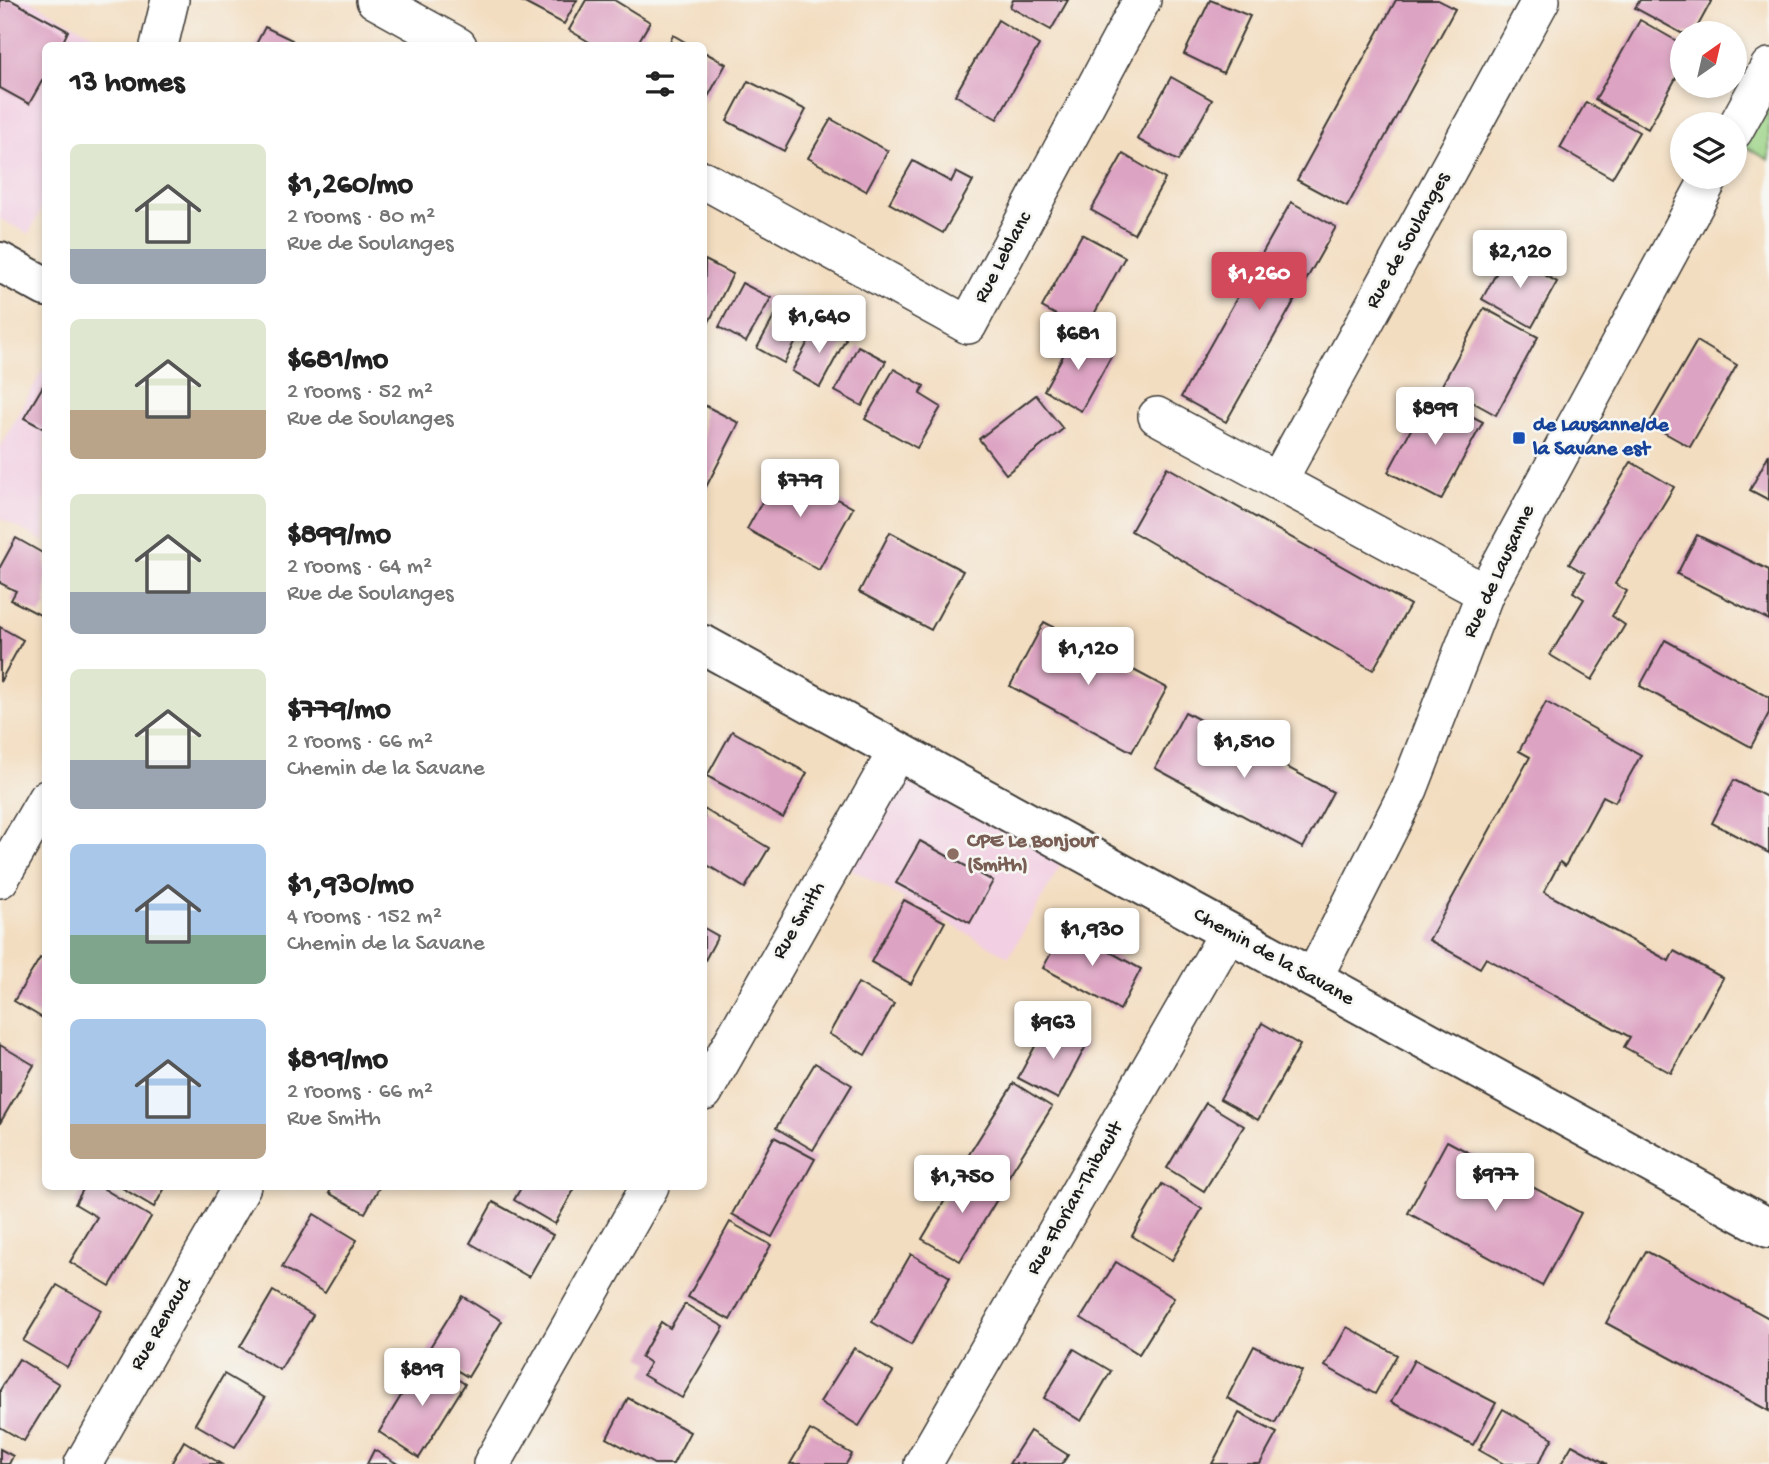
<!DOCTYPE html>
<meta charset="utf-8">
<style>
:root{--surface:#fff;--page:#f2f2f2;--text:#222;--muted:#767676;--accent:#d1495b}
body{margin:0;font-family:"Gochi Hand",sans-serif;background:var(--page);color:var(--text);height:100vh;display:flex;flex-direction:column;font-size:26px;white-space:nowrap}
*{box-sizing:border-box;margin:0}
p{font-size:23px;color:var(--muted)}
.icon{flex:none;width:38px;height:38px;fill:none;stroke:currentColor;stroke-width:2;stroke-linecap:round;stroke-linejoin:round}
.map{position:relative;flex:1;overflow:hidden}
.details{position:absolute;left:42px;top:42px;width:665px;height:1148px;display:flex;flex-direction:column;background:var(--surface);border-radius:10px;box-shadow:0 4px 10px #0003}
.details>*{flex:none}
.needle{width:46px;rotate:34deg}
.controls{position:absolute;left:1670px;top:21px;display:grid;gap:14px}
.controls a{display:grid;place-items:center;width:77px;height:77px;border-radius:50%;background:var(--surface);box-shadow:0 4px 10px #0003;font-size:35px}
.price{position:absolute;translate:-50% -60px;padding:0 16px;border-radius:7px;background:#fff;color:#222;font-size:23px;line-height:46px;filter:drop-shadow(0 2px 4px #0008)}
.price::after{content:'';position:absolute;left:50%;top:42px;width:21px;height:16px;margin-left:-10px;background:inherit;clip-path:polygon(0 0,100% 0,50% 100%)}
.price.selected{background:var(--accent);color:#fff}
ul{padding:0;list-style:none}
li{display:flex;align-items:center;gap:21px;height:175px;padding:0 28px}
li span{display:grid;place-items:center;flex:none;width:196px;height:140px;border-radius:10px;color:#555}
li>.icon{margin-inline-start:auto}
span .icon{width:84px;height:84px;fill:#fffc;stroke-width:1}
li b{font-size:30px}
h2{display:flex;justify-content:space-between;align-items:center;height:84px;padding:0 28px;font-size:30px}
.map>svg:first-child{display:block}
</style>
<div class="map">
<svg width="1769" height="1464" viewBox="0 0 1769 1464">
<rect width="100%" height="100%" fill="#f6f6f2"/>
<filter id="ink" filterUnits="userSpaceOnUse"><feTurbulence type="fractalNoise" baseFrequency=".0143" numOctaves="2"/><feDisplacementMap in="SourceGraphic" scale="14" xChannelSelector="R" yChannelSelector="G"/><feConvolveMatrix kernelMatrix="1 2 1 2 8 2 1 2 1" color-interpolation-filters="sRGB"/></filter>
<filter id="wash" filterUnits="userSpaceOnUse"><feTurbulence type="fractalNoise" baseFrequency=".00686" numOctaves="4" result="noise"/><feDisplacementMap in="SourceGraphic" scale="28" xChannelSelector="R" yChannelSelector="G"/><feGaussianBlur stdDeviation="1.57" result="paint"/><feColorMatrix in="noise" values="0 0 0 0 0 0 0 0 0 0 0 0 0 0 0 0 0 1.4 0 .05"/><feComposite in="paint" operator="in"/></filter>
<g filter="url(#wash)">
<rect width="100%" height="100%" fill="#f3ddc0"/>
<g fill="#f2cfe2">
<path d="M 0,0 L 30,0 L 112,45 L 46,46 L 45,203 L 29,234 L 0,219 Z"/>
<path d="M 45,365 L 45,542 L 0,518 L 0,448 Z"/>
<path d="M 897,751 L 1070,848 L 1009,957 L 835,860 Z"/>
</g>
<path fill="#9bd385" stroke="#5c7850" stroke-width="2" d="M 1769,67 L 1769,160 L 1734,141 Z"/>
<g id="blocks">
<g fill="#dda3c2">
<path d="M 0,0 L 11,0 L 68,31 L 61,46 L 46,46 L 46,74 L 29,104 L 0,88 Z"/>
<path d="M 519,0 L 577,0 L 564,24 Z"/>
<path d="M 586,0 L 614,0 L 650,22 L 636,46 L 596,46 L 569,30 Z"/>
<path d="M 1013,0 L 1068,0 L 1051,30 L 1010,7 Z"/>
<path d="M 1210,0 L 1250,16 L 1223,73 L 1184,54 Z"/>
<path d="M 1396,0 L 1438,0 L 1455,9 L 1347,207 L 1297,180 Z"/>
<path d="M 1640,0 L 1712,0 L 1694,33 L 1681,33 L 1635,8 Z"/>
<path d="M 998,20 L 1039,45 L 997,119 L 955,95 Z"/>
<path d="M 1640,20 L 1682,44 L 1682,67 L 1648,129 L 1595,100 Z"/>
<path d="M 265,27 L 292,40 L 289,46 L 255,46 Z"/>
<path d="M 673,35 L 692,46 L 668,46 Z"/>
<path d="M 704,52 L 726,64 L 704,104 Z"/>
<path d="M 1171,77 L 1212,100 L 1178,161 L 1137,139 Z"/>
<path d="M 748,81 L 806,110 L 784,151 L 727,121 Z"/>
<path d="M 1586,102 L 1639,132 L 1612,178 L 1560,148 Z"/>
<path d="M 831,119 L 888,151 L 866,191 L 808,158 Z"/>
<path d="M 1123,154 L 1165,179 L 1134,234 L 1091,210 Z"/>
<path d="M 913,161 L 951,182 L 956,172 L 973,181 L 943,233 L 889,203 Z"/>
<path d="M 1291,202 L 1336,227 L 1226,422 L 1181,397 Z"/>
<path d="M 1082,234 L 1125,257 L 1085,331 L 1042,307 Z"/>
<path d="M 1507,254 L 1557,282 L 1532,327 L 1482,299 Z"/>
<path d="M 705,260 L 733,274 L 708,324 L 704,322 Z"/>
<path d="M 742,283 L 771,298 L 746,342 L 719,327 Z"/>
<path d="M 782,302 L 810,317 L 784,363 L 757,348 Z"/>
<path d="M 1484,308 L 1538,337 L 1496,415 L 1442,385 Z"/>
<path d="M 818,324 L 846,339 L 820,387 L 792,371 Z"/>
<path d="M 1075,334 L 1112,355 L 1081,411 L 1044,390 Z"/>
<path d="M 1697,341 L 1737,365 L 1690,447 L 1649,424 Z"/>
<path d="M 858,346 L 886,361 L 862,406 L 835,391 Z"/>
<path d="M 894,369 L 924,386 L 920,394 L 941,407 L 917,448 L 865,419 Z"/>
<path d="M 46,381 L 46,430 L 24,418 Z"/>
<path d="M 1430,394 L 1483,422 L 1441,500 L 1388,472 Z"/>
<path d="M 1036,395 L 1063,429 L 1006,474 L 979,439 Z"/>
<path d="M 704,405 L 739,423 L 704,491 Z"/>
<path d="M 1769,454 L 1769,500 L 1750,490 Z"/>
<path d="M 1631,462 L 1674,487 L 1615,584 L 1627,591 L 1612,616 L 1625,625 L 1592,680 L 1550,655 L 1584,599 L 1573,592 L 1585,573 L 1569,564 Z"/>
<path d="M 1167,467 L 1410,605 L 1373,670 L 1131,531 Z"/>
<path d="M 781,468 L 853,508 L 819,570 L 747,529 Z"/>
<path d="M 890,532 L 963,571 L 931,630 L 859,592 Z"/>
<path d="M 1697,535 L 1769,570 L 1769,620 L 1677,574 Z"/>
<path d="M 16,538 L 46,555 L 46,605 L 40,615 L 11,600 L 16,591 L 0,583 L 0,567 Z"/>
<path d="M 1044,622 L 1167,688 L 1132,752 L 1010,686 Z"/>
<path d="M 0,627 L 23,640 L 0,682 Z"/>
<path d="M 1665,640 L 1769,697 L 1769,713 L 1751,747 L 1640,686 Z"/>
<path d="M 1546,702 L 1641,755 L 1615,802 L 1603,796 L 1565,866 L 1560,862 L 1544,892 L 1669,961 L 1674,951 L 1723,978 L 1671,1073 L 1624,1047 L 1630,1037 L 1486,958 L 1480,968 L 1429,940 L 1530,757 L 1519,751 Z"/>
<path d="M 1185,712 L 1333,792 L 1303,848 L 1155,768 Z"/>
<path d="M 732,731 L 807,773 L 783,818 L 707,776 Z"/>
<path d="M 1734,780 L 1769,798 L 1769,853 L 1712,823 Z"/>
<path d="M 704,809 L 769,848 L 745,888 L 704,863 Z"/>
<path d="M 920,841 L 993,881 L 970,923 L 896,883 Z"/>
<path d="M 904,900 L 945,922 L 911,984 L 871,962 Z"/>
<path d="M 1065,927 L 1141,969 L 1120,1010 L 1043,968 Z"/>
<path d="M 704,928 L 718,936 L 704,962 Z"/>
<path d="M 40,958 L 46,961 L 46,1020 L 14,1001 Z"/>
<path d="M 858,983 L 894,1004 L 865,1055 L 829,1034 Z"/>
<path d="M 1048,1022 L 1087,1044 L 1058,1099 L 1018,1078 Z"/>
<path d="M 1262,1023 L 1300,1045 L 1258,1120 L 1220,1099 Z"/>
<path d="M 0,1045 L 34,1065 L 0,1123 Z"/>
<path d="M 815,1063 L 852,1085 L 813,1150 L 776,1128 Z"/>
<path d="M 1014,1083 L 1052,1107 L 1007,1179 L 968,1156 Z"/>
<path d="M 1206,1103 L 1244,1126 L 1204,1191 L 1167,1168 Z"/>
<path d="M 774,1137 L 815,1159 L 772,1237 L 732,1214 Z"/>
<path d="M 1447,1141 L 1581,1213 L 1542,1286 L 1408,1213 Z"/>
<path d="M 964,1168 L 1002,1191 L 960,1261 L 922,1239 Z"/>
<path d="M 1162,1184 L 1202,1209 L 1172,1260 L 1132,1236 Z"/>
<path d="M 85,1186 L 99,1186 L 151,1217 L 110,1286 L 70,1262 L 97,1217 L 75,1204 Z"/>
<path d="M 119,1186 L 166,1186 L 154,1207 Z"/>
<path d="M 333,1186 L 380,1186 L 365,1213 L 329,1193 Z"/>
<path d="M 522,1186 L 576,1186 L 555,1224 L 514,1200 Z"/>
<path d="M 493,1202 L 553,1235 L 529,1277 L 470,1243 Z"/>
<path d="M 314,1214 L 357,1240 L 325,1293 L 282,1267 Z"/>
<path d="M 730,1222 L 771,1245 L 730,1320 L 688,1297 Z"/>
<path d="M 1646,1251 L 1769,1318 L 1769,1411 L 1606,1323 Z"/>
<path d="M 911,1254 L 950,1277 L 911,1345 L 872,1322 Z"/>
<path d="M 1116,1262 L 1174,1298 L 1139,1354 L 1081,1318 Z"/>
<path d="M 57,1285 L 101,1310 L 67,1367 L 23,1341 Z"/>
<path d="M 273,1291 L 313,1315 L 280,1370 L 240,1347 Z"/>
<path d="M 462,1296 L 502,1321 L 468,1377 L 427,1352 Z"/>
<path d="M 685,1304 L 724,1327 L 682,1398 L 643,1375 L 650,1363 L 641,1357 L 661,1322 L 670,1328 Z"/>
<path d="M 1347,1327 L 1397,1355 L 1375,1394 L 1325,1366 Z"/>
<path d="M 1254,1346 L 1302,1371 L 1275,1423 L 1227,1398 Z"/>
<path d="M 854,1348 L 893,1372 L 859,1426 L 820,1402 Z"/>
<path d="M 1074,1349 L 1111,1371 L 1081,1421 L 1044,1398 Z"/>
<path d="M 424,1358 L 465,1384 L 419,1458 L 379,1432 Z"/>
<path d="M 19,1359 L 59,1384 L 24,1441 L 0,1427 L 0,1390 Z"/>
<path d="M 1414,1360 L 1496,1403 L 1473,1445 L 1391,1402 Z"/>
<path d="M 224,1374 L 265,1398 L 235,1447 L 195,1424 Z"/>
<path d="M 628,1398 L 690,1432 L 673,1464 L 654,1464 L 607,1438 Z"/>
<path d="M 1503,1409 L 1553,1438 L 1538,1464 L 1504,1464 L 1479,1450 Z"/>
<path d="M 1239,1413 L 1277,1433 L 1260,1464 L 1212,1464 Z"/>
<path d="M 810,1430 L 852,1454 L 846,1464 L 790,1464 Z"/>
<path d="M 1030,1431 L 1068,1455 L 1062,1464 L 1009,1464 Z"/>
<path d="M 184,1441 L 221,1464 L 171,1464 Z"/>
<path d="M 1572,1445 L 1607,1464 L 1561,1464 Z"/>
<path d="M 0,1449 L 13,1456 L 9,1464 L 0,1464 Z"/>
<path d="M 374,1450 L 398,1464 L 367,1464 Z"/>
</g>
</g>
</g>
<g filter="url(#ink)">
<use href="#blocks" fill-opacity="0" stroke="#3c3935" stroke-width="2"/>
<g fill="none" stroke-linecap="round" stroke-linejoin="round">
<g stroke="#3c3935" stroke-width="40">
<g id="street">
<path d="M 375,0 L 458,46"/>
<path d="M 159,46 L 170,0"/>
<path d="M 1734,131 L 1769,67"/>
<path d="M 704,180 L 968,325 L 1142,0"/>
<path d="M 1157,416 L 1485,593"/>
<path d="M 1278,481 L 1541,0"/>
<path d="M 0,879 L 46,799"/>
<path d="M 1313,979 L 1409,789 L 1485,593 L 1710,177"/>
<path d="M 704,1092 L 897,751"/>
<path d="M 83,1464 L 242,1186"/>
<path d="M 492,1464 L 650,1186"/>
<path d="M 923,1464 L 1228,933"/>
</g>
</g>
<g stroke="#3c3935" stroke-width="42">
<g id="secondary">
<path d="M 0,262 L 46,287"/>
<path d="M 704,645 L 1769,1228"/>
</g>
</g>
<use href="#street" stroke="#fff" stroke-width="37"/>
<use href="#secondary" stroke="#fff" stroke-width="38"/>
</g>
</g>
<rect fill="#1a4fb4" stroke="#f6f6f2" stroke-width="2.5" x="1512" y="431" width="14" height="14" rx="3.5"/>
<circle fill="#8d6e63" stroke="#f6f6f2" stroke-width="2.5" cx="953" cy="854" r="7"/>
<g text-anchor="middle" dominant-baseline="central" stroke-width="5" stroke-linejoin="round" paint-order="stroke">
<g font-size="21" fill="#1c1c1c" stroke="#f6f6f2">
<text transform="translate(1409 241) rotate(-61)">Rue de Soulanges</text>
<text transform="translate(1004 258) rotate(-62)">Rue Leblanc</text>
<text transform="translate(1500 572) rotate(-65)">Rue de Lausanne</text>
<text transform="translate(800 921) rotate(-60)">Rue Smith</text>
<text transform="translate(1273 958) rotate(29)">Chemin de la Savane</text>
<text transform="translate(1076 1199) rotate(-60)">Rue Florian-Thibault</text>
<text transform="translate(162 1325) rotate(-60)">Rue Renaud</text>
</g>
<g font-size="21" font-weight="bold" fill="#164399" stroke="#f6f6f2" text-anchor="start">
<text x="1533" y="426">de Lausanne/de<tspan x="1533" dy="24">la Savane est</tspan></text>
</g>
<g font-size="21" font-weight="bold" fill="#785e54" stroke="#f6f6f2" text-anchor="start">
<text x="967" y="842">CPE Le Bonjour<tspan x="967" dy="24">(Smith)</tspan></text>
</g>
</g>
</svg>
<div class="controls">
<a><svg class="needle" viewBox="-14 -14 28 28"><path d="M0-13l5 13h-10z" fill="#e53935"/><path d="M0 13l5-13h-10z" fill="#767676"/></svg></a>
<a><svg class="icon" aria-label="layers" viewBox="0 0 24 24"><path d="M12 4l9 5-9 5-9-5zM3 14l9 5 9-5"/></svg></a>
</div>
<b class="price" style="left:1520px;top:290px">$2,120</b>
<b class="price selected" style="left:1259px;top:312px">$1,260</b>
<b class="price" style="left:819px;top:355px">$1,640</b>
<b class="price" style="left:1078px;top:372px">$681</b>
<b class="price" style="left:1435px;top:447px">$899</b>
<b class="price" style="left:800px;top:519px">$779</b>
<b class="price" style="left:1088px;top:687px">$1,120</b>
<b class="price" style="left:1244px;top:780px">$1,510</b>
<b class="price" style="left:1092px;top:968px">$1,930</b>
<b class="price" style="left:1053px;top:1061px">$963</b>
<b class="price" style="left:1495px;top:1213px">$977</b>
<b class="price" style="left:962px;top:1215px">$1,750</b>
<b class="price" style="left:422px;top:1408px">$819</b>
<section class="details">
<h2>13 homes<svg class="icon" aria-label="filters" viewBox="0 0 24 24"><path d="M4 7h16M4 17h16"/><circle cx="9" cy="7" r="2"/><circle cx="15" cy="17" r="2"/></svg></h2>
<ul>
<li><span style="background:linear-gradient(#dfe7d0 75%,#9aa5b1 0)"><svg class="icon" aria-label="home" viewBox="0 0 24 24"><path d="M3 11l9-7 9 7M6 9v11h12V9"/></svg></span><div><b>$1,260/mo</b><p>2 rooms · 80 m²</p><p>Rue de Soulanges</p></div></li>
<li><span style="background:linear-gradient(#dfe7d0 65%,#b9a48a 0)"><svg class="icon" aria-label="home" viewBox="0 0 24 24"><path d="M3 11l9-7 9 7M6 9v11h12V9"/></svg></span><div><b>$681/mo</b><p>2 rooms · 52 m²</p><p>Rue de Soulanges</p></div></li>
<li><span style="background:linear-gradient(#dfe7d0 70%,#9aa5b1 0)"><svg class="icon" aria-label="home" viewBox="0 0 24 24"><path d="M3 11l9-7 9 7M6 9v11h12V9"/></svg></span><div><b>$899/mo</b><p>2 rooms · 64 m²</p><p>Rue de Soulanges</p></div></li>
<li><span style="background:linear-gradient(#dfe7d0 65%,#9aa5b1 0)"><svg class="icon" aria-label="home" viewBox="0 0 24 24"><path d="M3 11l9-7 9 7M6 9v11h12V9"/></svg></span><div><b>$779/mo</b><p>2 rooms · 66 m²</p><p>Chemin de la Savane</p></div></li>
<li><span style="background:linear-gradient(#a9c7e8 65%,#7fa58c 0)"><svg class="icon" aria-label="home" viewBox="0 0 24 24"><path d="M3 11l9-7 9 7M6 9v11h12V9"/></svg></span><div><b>$1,930/mo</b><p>4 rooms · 152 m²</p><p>Chemin de la Savane</p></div></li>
<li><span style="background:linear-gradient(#a9c7e8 75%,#b9a48a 0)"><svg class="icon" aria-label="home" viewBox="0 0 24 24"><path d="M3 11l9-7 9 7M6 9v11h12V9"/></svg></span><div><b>$819/mo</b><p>2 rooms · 66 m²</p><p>Rue Smith</p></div></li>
</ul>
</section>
</div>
